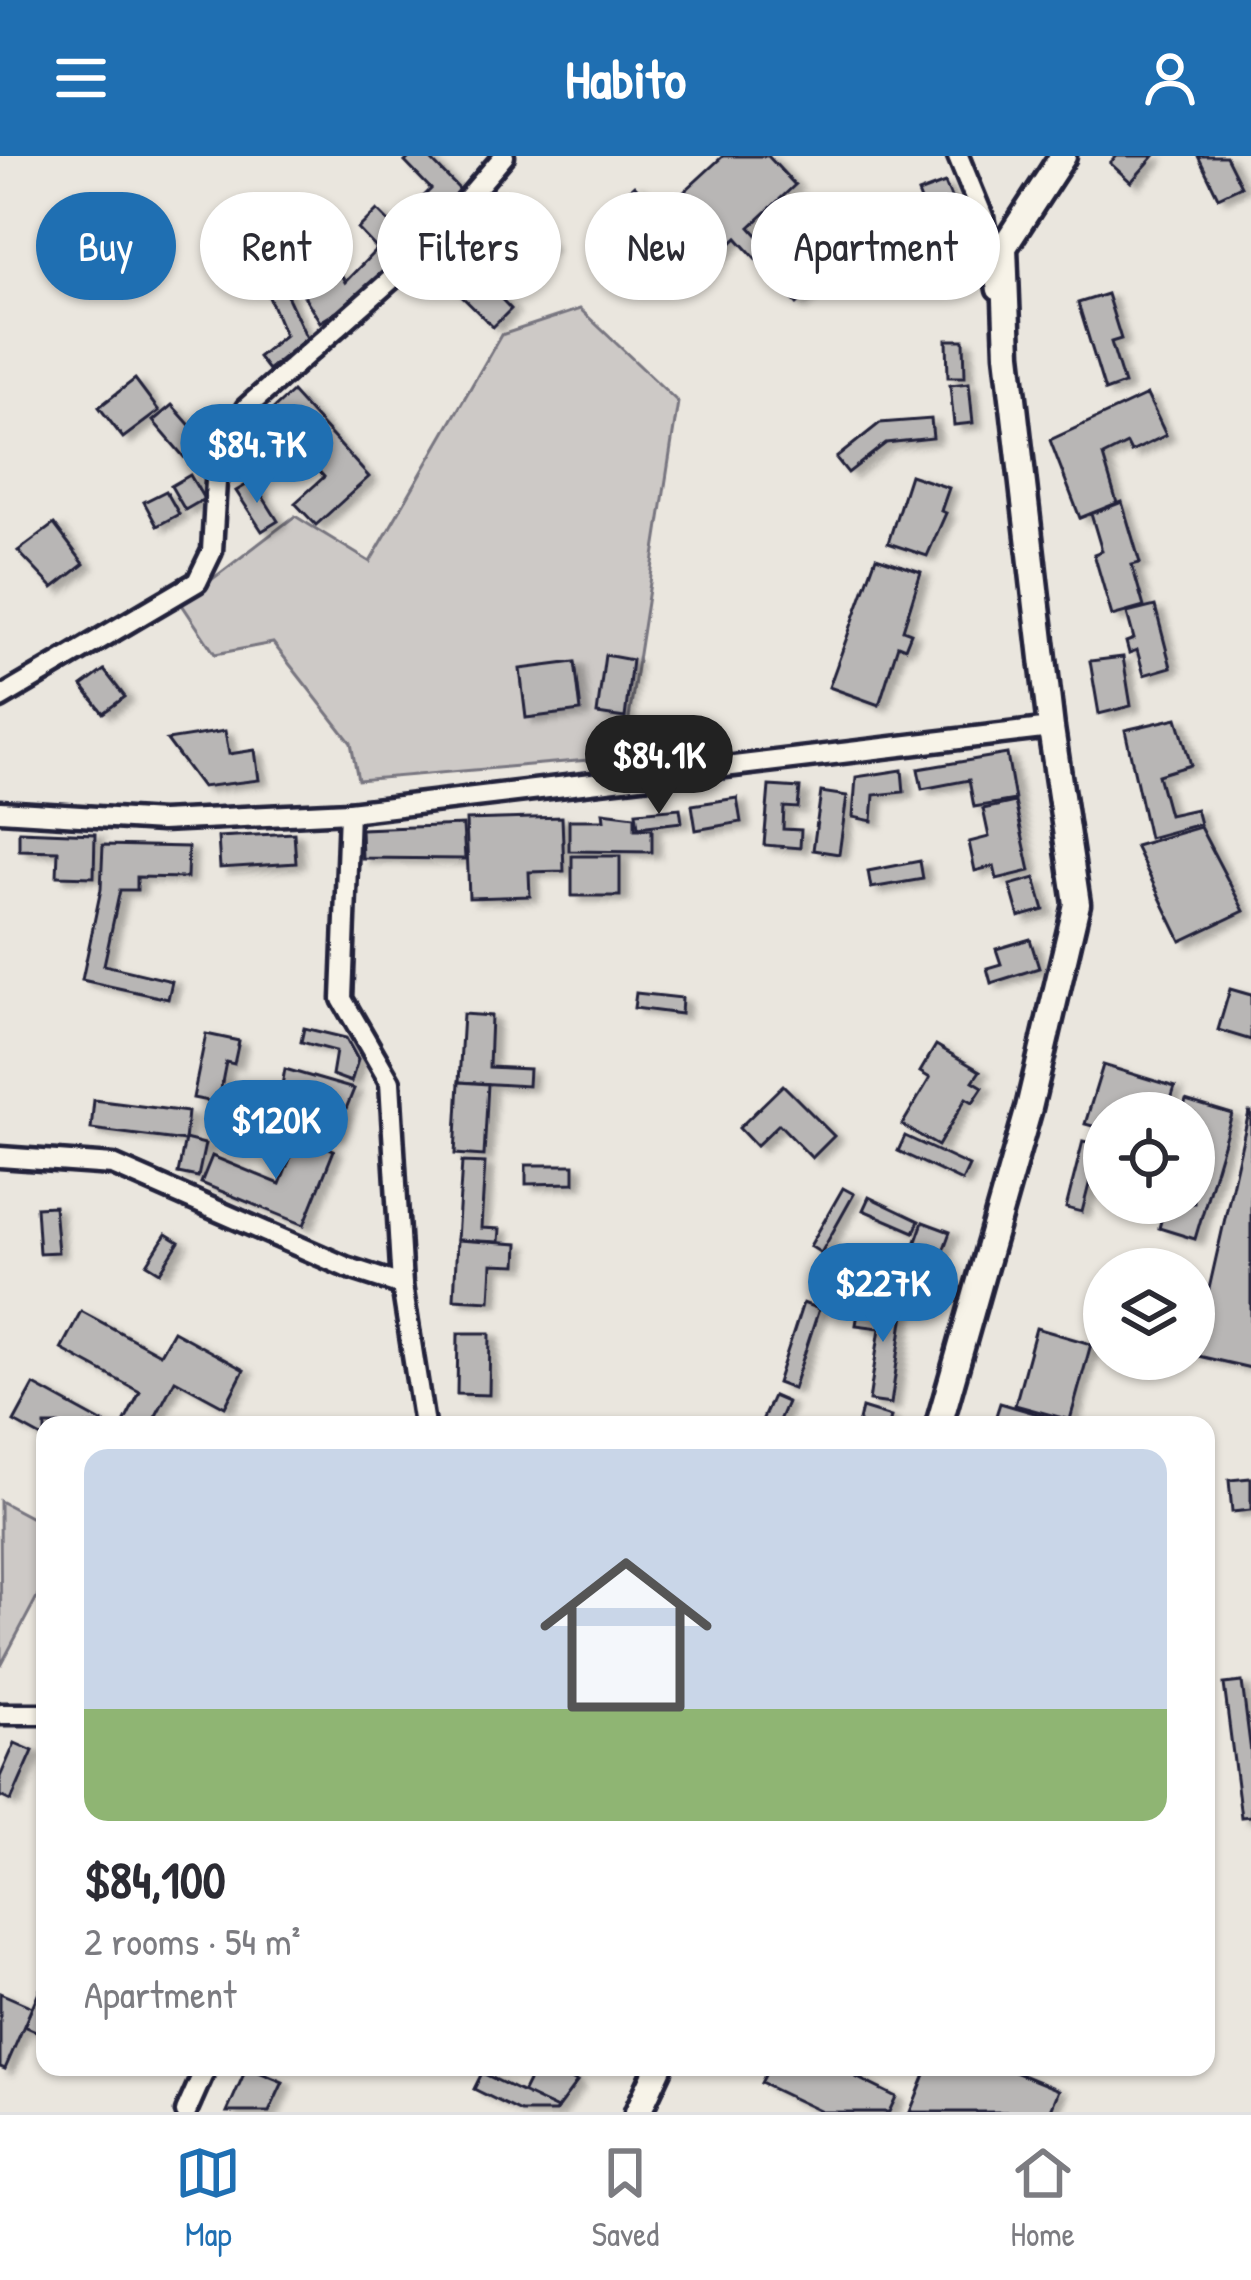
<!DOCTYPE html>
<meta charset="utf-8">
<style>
:root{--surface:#fff;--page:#f2f2f3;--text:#2b2b33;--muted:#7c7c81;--line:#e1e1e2;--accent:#1f6fb2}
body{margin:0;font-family:"Patrick Hand",sans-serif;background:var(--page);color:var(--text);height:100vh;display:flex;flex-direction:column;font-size:45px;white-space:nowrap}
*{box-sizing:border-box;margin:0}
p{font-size:39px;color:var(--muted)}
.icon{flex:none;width:66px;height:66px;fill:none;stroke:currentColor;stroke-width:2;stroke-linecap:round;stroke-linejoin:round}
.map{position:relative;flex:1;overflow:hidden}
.side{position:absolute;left:36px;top:1260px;width:1179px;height:660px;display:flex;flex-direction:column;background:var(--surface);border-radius:24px;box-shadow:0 3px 9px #0004}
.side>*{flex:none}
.top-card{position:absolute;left:36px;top:36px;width:1179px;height:108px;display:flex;gap:24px}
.fabs{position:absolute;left:1083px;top:936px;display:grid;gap:24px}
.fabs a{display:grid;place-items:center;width:132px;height:132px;border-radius:50%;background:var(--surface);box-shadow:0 3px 9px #0004;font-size:60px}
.price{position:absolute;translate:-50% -102px;padding:0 27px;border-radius:42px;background:var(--accent);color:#fff;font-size:39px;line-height:78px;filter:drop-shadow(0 3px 6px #0008)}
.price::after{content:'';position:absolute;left:50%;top:72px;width:36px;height:27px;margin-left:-18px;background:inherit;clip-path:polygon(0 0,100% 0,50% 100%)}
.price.current{background:#222;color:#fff}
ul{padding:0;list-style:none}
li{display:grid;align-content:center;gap:24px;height:636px;padding:0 48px}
li span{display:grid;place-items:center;height:372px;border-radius:24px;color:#555}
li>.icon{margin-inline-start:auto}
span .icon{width:216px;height:216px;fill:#fffc;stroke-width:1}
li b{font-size:51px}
.tag{padding:0 42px;border-radius:54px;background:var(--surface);box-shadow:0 3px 9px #0004;font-size:42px;line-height:108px}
.tag.current{background:var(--accent);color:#fff}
header{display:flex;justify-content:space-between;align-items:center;height:156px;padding:0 48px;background:var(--accent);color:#fff;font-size:54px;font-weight:800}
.tabs{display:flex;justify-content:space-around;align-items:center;height:168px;border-top:3px solid var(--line);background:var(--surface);font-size:33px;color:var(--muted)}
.tabs a{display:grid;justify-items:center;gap:6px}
.tabs .current{color:var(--accent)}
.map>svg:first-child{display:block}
</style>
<header><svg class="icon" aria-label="menu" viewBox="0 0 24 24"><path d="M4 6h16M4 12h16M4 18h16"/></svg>Habito<svg class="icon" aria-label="person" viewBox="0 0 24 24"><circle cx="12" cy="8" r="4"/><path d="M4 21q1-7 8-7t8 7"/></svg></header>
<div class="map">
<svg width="1251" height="1956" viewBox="0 0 1251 1956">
<defs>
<filter id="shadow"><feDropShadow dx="8" dy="4.5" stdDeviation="3" flood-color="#0004"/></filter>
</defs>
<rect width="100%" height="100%" fill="#eae6de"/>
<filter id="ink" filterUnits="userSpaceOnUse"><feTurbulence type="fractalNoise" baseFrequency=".00833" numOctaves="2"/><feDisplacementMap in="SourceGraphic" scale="24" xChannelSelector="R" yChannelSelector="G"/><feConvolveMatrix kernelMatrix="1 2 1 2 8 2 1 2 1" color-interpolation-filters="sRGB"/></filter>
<g filter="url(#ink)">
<g fill="#cdc9c6" stroke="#787680" stroke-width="3">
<path d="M 580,153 L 678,246 L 623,601 L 358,624 L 351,587 L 273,487 L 215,498 L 181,447 L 295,360 L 370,406 L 501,179 Z"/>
<path d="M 0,1345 L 45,1369 L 45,1426 L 1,1509 Z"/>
</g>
<g fill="#b8b6b5" stroke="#22223b" stroke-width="3" filter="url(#shadow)">
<path d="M 411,0 L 427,0 L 463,37 L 412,89 L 393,71 L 431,33 L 405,6 Z"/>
<path d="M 723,0 L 768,0 L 795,29 L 750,71 L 809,137 L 797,148 L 737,82 L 695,121 L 648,69 Z"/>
<path d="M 1117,0 L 1154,0 L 1131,26 L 1110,7 Z"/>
<path d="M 1198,0 L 1226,0 L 1241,30 L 1218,41 Z"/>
<path d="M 945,27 L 952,44 L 925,55 L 918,37 Z"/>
<path d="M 634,29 L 653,49 L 608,92 L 589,72 Z"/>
<path d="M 513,51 L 548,90 L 529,107 L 495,68 Z"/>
<path d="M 377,54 L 412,89 L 356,144 L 320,166 L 303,138 L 340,117 L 345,126 L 377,93 L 358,73 Z"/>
<path d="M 264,90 L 307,182 L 268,214 L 258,201 L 285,179 L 250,96 Z"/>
<path d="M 468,109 L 511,153 L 493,171 L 449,128 Z"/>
<path d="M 1107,138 L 1121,183 L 1111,186 L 1124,228 L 1105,235 L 1078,147 Z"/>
<path d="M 947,184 L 964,184 L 965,221 L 948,221 Z"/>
<path d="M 135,223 L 159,255 L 123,282 L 99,251 Z"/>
<path d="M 969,227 L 973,267 L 954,269 L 950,229 Z"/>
<path d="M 292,236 L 369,321 L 316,369 L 295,347 L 324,321 L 291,284 L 262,311 L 238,285 Z"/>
<path d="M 1147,239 L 1166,279 L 1131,296 L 1127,288 L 1103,300 L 1117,347 L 1080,362 L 1050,284 Z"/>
<path d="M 172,249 L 203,284 L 184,301 L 153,265 Z"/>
<path d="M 931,263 L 933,282 L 886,287 L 848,317 L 836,302 L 880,267 Z"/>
<path d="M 190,319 L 204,343 L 185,354 L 171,330 Z"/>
<path d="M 910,319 L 949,332 L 941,355 L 946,357 L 927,400 L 888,387 Z"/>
<path d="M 253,325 L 278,365 L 262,375 L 236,335 Z"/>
<path d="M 166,335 L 179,358 L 157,370 L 144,346 Z"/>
<path d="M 1122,346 L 1140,407 L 1132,409 L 1144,451 L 1112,460 L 1094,398 L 1102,395 L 1091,358 Z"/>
<path d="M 54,368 L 84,408 L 53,432 L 18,395 Z"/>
<path d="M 876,401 L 921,416 L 903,474 L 911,477 L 905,492 L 898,489 L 879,549 L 829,531 Z"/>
<path d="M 1155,450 L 1171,511 L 1144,519 L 1137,494 L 1129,497 L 1126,486 L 1134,483 L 1127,457 Z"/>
<path d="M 605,499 L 632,504 L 625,562 L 597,558 Z"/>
<path d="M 1123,501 L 1131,550 L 1099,558 L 1090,505 Z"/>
<path d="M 575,506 L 581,555 L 526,562 L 520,513 Z"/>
<path d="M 104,514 L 125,541 L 103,557 L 82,530 Z"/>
<path d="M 1177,562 L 1191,609 L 1158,619 L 1169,659 L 1196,653 L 1200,668 L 1149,682 L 1125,574 Z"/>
<path d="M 225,575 L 229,598 L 255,594 L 259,624 L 202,631 L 167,584 Z"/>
<path d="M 1007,598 L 1015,644 L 974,651 L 969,624 L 922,633 L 918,613 Z"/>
<path d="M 902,614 L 904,636 L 874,639 L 872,665 L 853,661 L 856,621 Z"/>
<path d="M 769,630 L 800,632 L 798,652 L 784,651 L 783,673 L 801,674 L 800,692 L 764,689 Z"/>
<path d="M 821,636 L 847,640 L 839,698 L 813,694 Z"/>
<path d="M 737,642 L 741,666 L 696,674 L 692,649 Z"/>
<path d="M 1015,646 L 1030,715 L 997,723 L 994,710 L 975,715 L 969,686 L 989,681 L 983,653 Z"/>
<path d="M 680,652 L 682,666 L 638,671 L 636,656 Z"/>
<path d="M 603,656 L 635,660 L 635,673 L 652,673 L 652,696 L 569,695 L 569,664 L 604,664 Z"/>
<path d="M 562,661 L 564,715 L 529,716 L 530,740 L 469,742 L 466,664 Z"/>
<path d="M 463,669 L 465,703 L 362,702 L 361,673 Z"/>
<path d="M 1200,671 L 1244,755 L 1181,785 L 1135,690 Z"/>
<path d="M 19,675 L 95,678 L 94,721 L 57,720 L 58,695 L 19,694 Z"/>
<path d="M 294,677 L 296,707 L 220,712 L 218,681 Z"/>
<path d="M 103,689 L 188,691 L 187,722 L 137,721 L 137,734 L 120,734 L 104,809 L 172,825 L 168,843 L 82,824 L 101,733 Z"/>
<rect x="572" y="700" width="48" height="40"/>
<path d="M 920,705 L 923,723 L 871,732 L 868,715 Z"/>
<path d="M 1035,722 L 1044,754 L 1019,761 L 1010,729 Z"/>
<path d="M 1030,783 L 1039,812 L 991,827 L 987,812 L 1001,808 L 996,793 Z"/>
<path d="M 1230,833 L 1251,839 L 1251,884 L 1218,874 Z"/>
<path d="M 636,837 L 682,842 L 681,858 L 634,852 Z"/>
<path d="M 463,858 L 491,860 L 489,911 L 529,913 L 528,930 L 459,926 Z"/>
<path d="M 304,872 L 346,882 L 358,904 L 351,926 L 332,919 L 336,895 L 301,886 Z"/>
<path d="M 206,878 L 239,885 L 234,908 L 226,906 L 218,947 L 193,942 Z"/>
<path d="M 936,889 L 980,915 L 973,925 L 983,931 L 973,946 L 966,942 L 938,990 L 902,969 L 930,922 L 920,916 Z"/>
<path d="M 1103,909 L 1175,931 L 1168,953 L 1182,957 L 1186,944 L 1232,958 L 1195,1083 L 1159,1072 L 1166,1047 L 1194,1047 L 1194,957 L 1104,957 L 1104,973 L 1085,968 Z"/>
<path d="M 285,913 L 354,933 L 335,980 L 303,966 L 314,938 L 282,929 Z"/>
<path d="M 459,926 L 488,928 L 484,1000 L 455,998 Z"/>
<path d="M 783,929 L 834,980 L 812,1002 L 779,968 L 756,990 L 739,972 Z"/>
<path d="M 94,944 L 188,956 L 185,985 L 91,973 Z"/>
<path d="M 1249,956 L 1251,956 L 1251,1212 L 1194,1199 Z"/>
<path d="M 299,980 L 334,994 L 304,1069 L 201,1027 L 212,1000 L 280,1028 Z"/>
<path d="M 905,980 L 969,1010 L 962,1025 L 898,995 Z"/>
<path d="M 185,983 L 205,988 L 198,1021 L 178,1017 Z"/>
<path d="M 1083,985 L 1099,989 L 1082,1056 L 1066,1052 Z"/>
<path d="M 462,1006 L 485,1007 L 481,1072 L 500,1073 L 499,1086 L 457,1084 Z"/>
<path d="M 526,1009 L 574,1009 L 574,1027 L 526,1028 Z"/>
<path d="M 843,1032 L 854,1038 L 821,1097 L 810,1090 Z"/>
<path d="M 869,1041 L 919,1065 L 914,1076 L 863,1054 Z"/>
<path d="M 54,1050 L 58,1096 L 39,1097 L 36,1051 Z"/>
<path d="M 923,1066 L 950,1076 L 923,1150 L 887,1138 L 893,1120 L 902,1124 Z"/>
<path d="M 166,1078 L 179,1086 L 160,1116 L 147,1108 Z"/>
<path d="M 457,1084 L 518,1088 L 517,1109 L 492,1108 L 490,1145 L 454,1143 Z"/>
<path d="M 860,1144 L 905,1150 L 891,1248 L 869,1245 L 880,1172 L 856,1169 Z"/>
<path d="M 803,1147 L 819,1153 L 793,1233 L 777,1227 Z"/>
<path d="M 81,1155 L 160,1198 L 173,1175 L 244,1214 L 225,1251 L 175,1224 L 151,1269 L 123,1269 L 140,1236 L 61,1193 Z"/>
<path d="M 1036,1172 L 1091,1188 L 1070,1264 L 1015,1249 Z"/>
<path d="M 458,1177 L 490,1177 L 489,1239 L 457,1238 Z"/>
<path d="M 34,1229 L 107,1269 L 45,1269 L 45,1283 L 14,1266 Z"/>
<path d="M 773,1240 L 787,1246 L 777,1269 L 760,1269 Z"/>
<path d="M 1000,1247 L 1069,1267 L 1068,1269 L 993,1269 Z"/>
<path d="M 862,1252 L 891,1261 L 889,1269 L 858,1269 Z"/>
<path d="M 1251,1322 L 1251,1354 L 1232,1356 L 1229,1324 Z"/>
<path d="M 1242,1526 L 1251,1596 L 1251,1660 L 1241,1661 L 1224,1528 Z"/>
<path d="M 15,1587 L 33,1595 L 11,1645 L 0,1640 L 0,1621 Z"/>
<path d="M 40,1833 L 45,1835 L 45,1879 L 24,1870 Z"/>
<path d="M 0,1837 L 32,1851 L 5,1913 L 0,1911 Z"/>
<path d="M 247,1911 L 283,1926 L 269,1956 L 227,1956 Z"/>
<path d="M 535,1911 L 572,1911 L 567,1921 L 577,1926 L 557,1953 L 522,1937 Z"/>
<path d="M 769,1911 L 861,1911 L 856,1921 L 896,1941 L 889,1956 L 822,1956 L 761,1927 Z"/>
<path d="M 928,1911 L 1003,1911 L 1059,1934 L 1050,1956 L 910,1956 Z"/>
<path d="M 482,1917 L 557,1953 L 555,1956 L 521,1956 L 474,1933 Z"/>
</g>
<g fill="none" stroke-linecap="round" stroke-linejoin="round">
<g stroke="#22223b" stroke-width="27">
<g id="street">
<path d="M 958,0 L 983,61 L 997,134"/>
<path d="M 0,542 L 197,426 L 212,395 L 217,308 L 246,252 L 420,98 L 504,0"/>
<path d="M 0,655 L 161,665 L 349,656 L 1051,572"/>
<path d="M 349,656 L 342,843 L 390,926 L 402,1129 L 424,1269"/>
<path d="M 0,1001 L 113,1009 L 346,1111 L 402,1129"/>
<path d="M 0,1558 L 45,1558"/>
<path d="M 186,1956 L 206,1911"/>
</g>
</g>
<g stroke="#22223b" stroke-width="33">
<g id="secondary">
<path d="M 939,1269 L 1029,952 L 1077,748 L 1051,572 L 1008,198 L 1004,91 L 1063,0"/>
<path d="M 638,1956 L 659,1911"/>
</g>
</g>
<use href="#street" stroke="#f7f3e8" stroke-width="18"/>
<use href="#secondary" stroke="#f7f3e8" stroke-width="24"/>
</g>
</g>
</svg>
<div class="fabs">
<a><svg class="icon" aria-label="locate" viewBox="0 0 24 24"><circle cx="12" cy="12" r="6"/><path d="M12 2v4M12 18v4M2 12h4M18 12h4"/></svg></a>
<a><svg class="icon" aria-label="layers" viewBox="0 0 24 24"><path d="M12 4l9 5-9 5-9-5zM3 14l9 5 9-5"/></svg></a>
</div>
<b class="price" style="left:257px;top:350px">$84.7K</b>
<b class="price current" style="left:659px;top:661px">$84.1K</b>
<b class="price" style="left:276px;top:1026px">$120K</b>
<b class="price" style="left:883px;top:1189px">$227K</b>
<div class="top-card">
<a class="tag current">Buy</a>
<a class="tag">Rent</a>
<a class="tag">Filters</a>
<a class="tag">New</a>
<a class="tag">Apartment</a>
</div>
<section class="side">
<ul>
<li><span style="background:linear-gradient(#c9d6e8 70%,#8fb573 0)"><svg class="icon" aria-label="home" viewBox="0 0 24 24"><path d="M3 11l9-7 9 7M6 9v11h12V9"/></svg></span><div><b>$84,100</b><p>2 rooms · 54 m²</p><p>Apartment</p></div></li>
</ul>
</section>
</div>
<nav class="tabs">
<a class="current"><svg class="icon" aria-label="map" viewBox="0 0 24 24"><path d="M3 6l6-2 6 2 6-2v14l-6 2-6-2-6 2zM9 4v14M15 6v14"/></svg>Map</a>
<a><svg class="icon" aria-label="saved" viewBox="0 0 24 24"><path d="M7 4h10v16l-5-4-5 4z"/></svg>Saved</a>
<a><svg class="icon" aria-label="home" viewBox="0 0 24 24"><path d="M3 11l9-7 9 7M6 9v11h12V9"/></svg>Home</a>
</nav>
